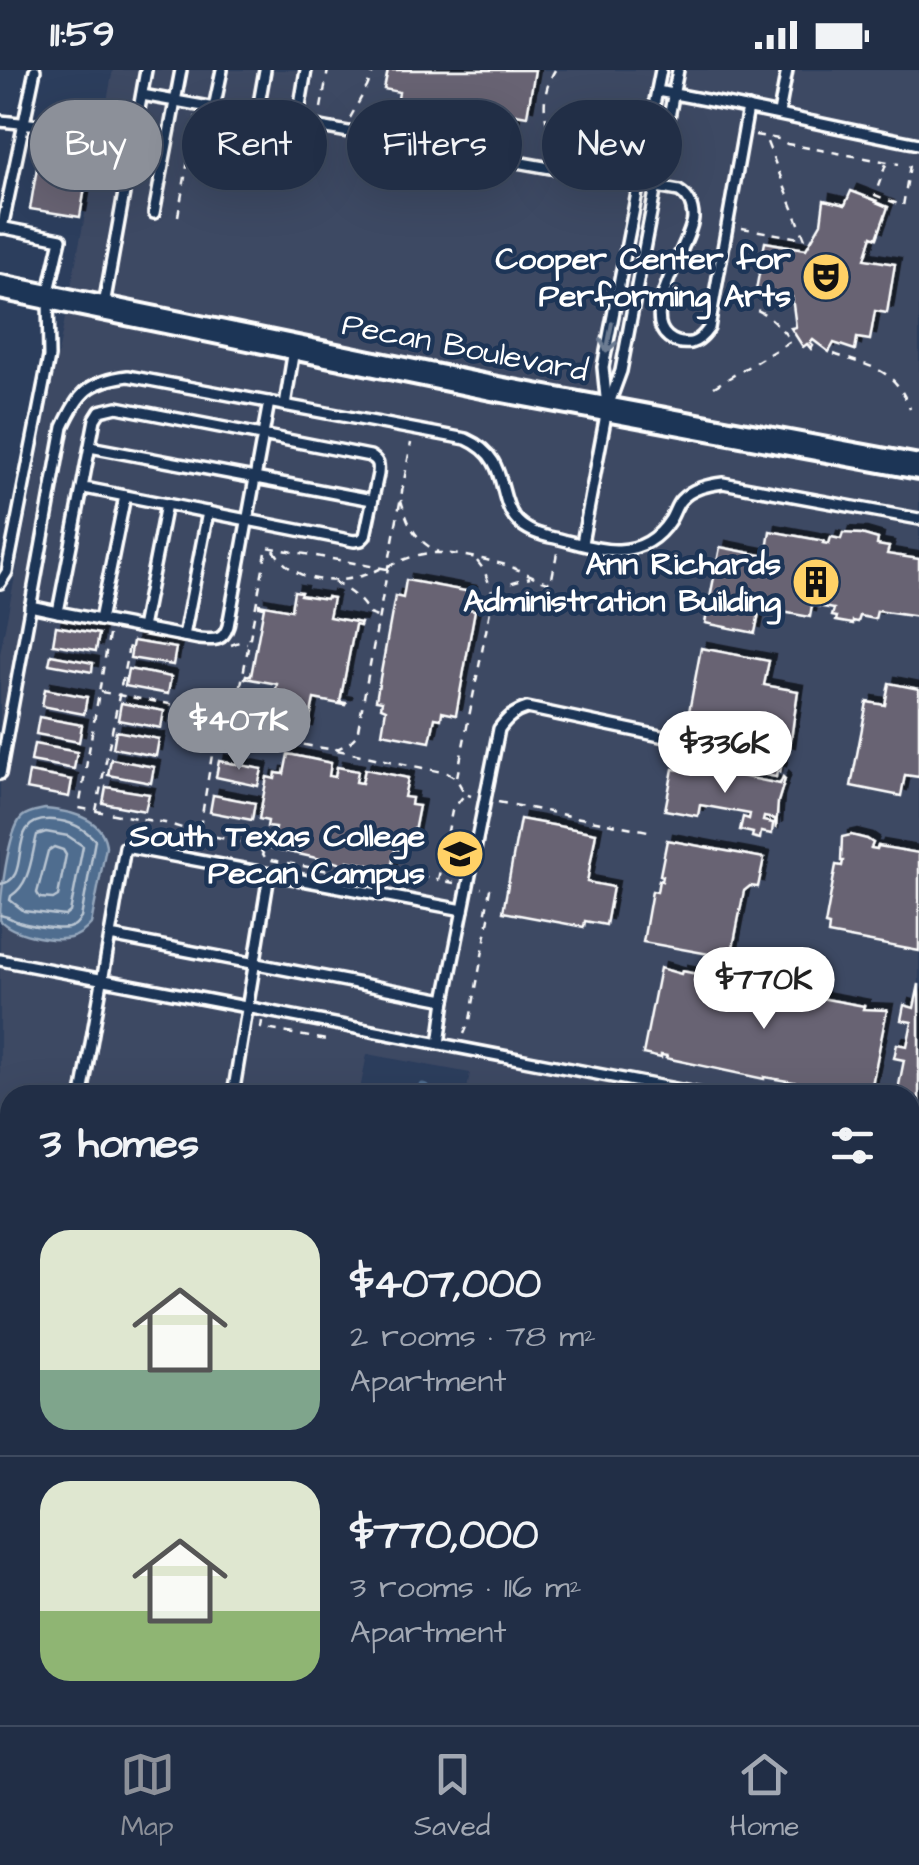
<!DOCTYPE html>
<meta charset="utf-8">
<style>
:root{--surface:#212e46;--page:#29364d;--text:#f1f3f6;--muted:#a2a8b3;--line:#3e4a5f;--accent:#8c9099}
body{margin:0;font-family:"Architects Daughter",sans-serif;background:var(--page);color:var(--text);height:100vh;display:flex;flex-direction:column;font-size:38px;white-space:nowrap}
*{box-sizing:border-box;margin:0}
p{font-size:32px;color:var(--muted)}
.icon{flex:none;width:55px;height:55px;fill:none;stroke:currentColor;stroke-width:2;stroke-linecap:round;stroke-linejoin:round}
.map{position:relative;flex:1;overflow:hidden}
.panel{position:absolute;left:0px;top:1015px;width:920px;height:640px;display:flex;flex-direction:column;background:var(--surface);border-radius:30px 30px 0 0;box-shadow:0 10px 40px #0002,0 0 0 2px var(--line)}
.panel>*{flex:none}
.guide{position:absolute;left:30px;top:30px;width:860px;height:90px;display:flex;gap:20px}
.price{position:absolute;translate:-50% -85px;padding:0 22px;border-radius:35px;background:#fff;color:#222;font-size:32px;line-height:65px;filter:drop-shadow(0 2px 5px #0008)}
.price::after{content:'';position:absolute;left:50%;top:60px;width:30px;height:22px;margin-left:-15px;background:inherit;clip-path:polygon(0 0,100% 0,50% 100%)}
.price.on{background:var(--accent);color:#fff}
ul{padding:0;list-style:none}
li{display:flex;align-items:center;gap:30px;height:250px;padding:0 40px}
li+li{border-top:2px solid var(--line)}
li span{display:grid;place-items:center;flex:none;width:280px;height:200px;border-radius:30px;color:#555}
li>.icon{margin-inline-start:auto}
span .icon{width:120px;height:120px;fill:#fffc;stroke-width:1}
li b{font-size:42px}
h2{display:flex;justify-content:space-between;align-items:center;height:120px;padding:0 40px;font-size:42px}
.chip{padding:0 35px;border-radius:45px;background:var(--surface);box-shadow:0 10px 40px #0002,0 0 0 2px var(--line);font-size:35px;line-height:90px}
.chip.on{background:var(--accent);color:#fff}
.status{display:flex;justify-content:space-between;align-items:center;height:70px;padding:0 50px;background:var(--surface);direction:ltr}
.status svg{height:28px;fill:currentColor}
.tab-bar{display:flex;justify-content:space-around;align-items:center;height:140px;border-top:2px solid var(--line);background:var(--surface);font-size:28px;color:var(--muted)}
.tab-bar a{display:grid;justify-items:center;gap:5px}
.tab-bar .on{color:var(--accent)}
.map>svg:first-child{display:block}
</style>
<div class="status"><b>11:59</b><svg viewBox="0 0 49 12"><path d="M0 12V9h3v3zM5 12V6h3v6zM10 12V3h3v9zM15 12V0h3v12zM26 1h20v11H26zM47 4h2v5h-2z"/></svg></div>
<div class="map">
<svg width="919" height="1655" viewBox="0 0 919 1655">
<defs>
<filter id="shadow"><feDropShadow dx="6" dy="-6" stdDeviation="0" flood-color="#0009"/></filter>
</defs>
<rect width="100%" height="100%" fill="#2c3e5d"/>
<filter id="ink" filterUnits="userSpaceOnUse"><feTurbulence type="fractalNoise" baseFrequency=".01" numOctaves="2"/><feDisplacementMap in="SourceGraphic" scale="20" xChannelSelector="R" yChannelSelector="G"/><feConvolveMatrix kernelMatrix="1 2 1 2 8 2 1 2 1" color-interpolation-filters="sRGB"/></filter>
<g filter="url(#ink)">
<path fill="#3e4964" d="M 113,0 L 919,0 L 919,1230 L 910,1228 L 910,1025 L 466,1025 L 470,1003 L 367,984 L 359,1025 L 10,1025 L 10,1053 L 0,1051 L 0,584 Z"/>
<path fill="#4f6d8f" stroke="#95a7bc" stroke-width="2.5" d="M 45,739 C 69,741 104,748 106,777 L 91,854 C 85,861 79,866 70,868 C 51,872 12,864 0,850 C 0,829 8,761 22,747 C 29,741 37,741 45,739 Z"/>
<g fill="none" stroke-linecap="round" stroke-linejoin="round">
<g stroke="#b9c5d2" stroke-width="2.5">
<path d="M 46,762 L 68,766 L 83,776 L 70,842 L 65,846 L 24,841 L 10,830 L 11,826 C 31,813 31,787 37,765 Z"/>
<path d="M 54,777 L 63,780 L 66,785 L 58,826 L 53,829 L 40,828 L 37,823 L 48,781 Z"/>
<path d="M 0,814 C 36,810 1,746 53,750 C 70,751 84,758 95,770 L 81,848 C 76,854 76,856 68,858 C 57,860 25,855 16,851 C 11,848 6,846 0,845"/>
</g>
<g stroke="#4f6d8f" stroke-width="15">
<path d="M 422,1025 L 423,1020"/>
<path d="M 0,1109 L 10,1111"/>
<path d="M 910,1289 L 919,1290"/>
</g>
</g>
<g fill="#686473" stroke="#fff" stroke-width="2.5" filter="url(#shadow)">
<path d="M 388,0 L 535,0 L 527,46 L 516,44 L 513,58 L 397,36 L 399,22 L 384,19 Z"/>
<path d="M 42,68 L 92,76 L 80,147 L 30,139 Z"/>
<path d="M 851,121 L 877,131 L 876,132 L 888,137 L 877,168 L 872,166 L 865,189 L 895,194 L 887,243 L 875,241 L 870,270 L 857,268 L 855,280 L 834,273 L 829,282 L 813,270 L 810,273 L 813,276 L 811,279 L 807,274 L 803,277 L 791,258 L 796,257 L 792,227 L 756,220 L 765,172 L 806,179 L 821,153 L 824,130 L 845,135 Z"/>
<path d="M 770,461 L 824,471 L 823,473 L 829,474 L 831,467 L 841,469 L 843,463 L 861,464 L 878,469 L 877,475 L 889,477 L 887,484 L 919,489 L 919,547 L 877,541 L 875,549 L 860,546 L 858,552 L 853,551 L 853,554 L 836,551 L 837,547 L 832,546 L 834,539 L 812,535 L 810,547 L 760,538 L 755,563 L 705,553 L 720,477 L 766,486 Z"/>
<path d="M 406,510 L 471,522 L 468,539 L 475,540 L 456,645 L 442,642 L 441,649 L 435,648 L 430,672 L 382,663 L 386,639 L 381,637 L 382,631 L 376,630 L 395,526 L 403,528 Z"/>
<path d="M 294,521 L 301,522 L 300,525 L 326,529 L 327,527 L 333,528 L 329,547 L 361,553 L 360,556 L 355,555 L 340,632 L 346,633 L 345,635 L 314,629 L 307,662 L 269,654 L 277,614 L 245,608 L 246,605 L 251,606 L 264,537 L 259,536 L 259,534 L 291,540 Z"/>
<path d="M 56,556 L 99,564 L 96,581 L 53,574 Z"/>
<path d="M 133,571 L 176,578 L 173,595 L 130,588 Z"/>
<path d="M 701,578 L 769,591 L 764,615 L 798,621 L 789,683 L 780,681 L 779,687 L 783,687 L 780,702 L 777,701 L 776,707 L 761,704 L 766,677 L 723,669 L 722,674 L 712,672 L 714,659 L 709,658 L 707,667 L 685,663 Z"/>
<path d="M 51,585 L 93,593 L 92,602 L 49,594 Z"/>
<path d="M 128,599 L 171,607 L 168,624 L 125,616 Z"/>
<path d="M 889,613 L 919,619 L 919,707 L 905,705 L 901,726 L 851,716 L 867,632 L 885,635 Z"/>
<path d="M 45,619 L 87,627 L 84,644 L 42,636 Z"/>
<path d="M 121,633 L 164,641 L 161,658 L 118,650 Z"/>
<path d="M 39,647 L 82,655 L 79,672 L 36,664 Z"/>
<path d="M 116,661 L 159,669 L 156,686 L 113,678 Z"/>
<path d="M 34,674 L 77,682 L 74,699 L 31,691 Z"/>
<path d="M 288,684 L 331,693 L 329,706 L 335,707 L 337,697 L 358,701 L 356,712 L 362,713 L 365,699 L 408,708 L 404,727 L 412,728 L 411,735 L 419,736 L 411,777 L 404,775 L 403,780 L 395,779 L 391,799 L 348,791 L 348,795 L 271,778 L 275,758 L 267,757 L 268,751 L 259,749 L 267,707 L 275,709 L 276,703 L 284,704 Z"/>
<path d="M 111,689 L 154,697 L 151,713 L 108,705 Z"/>
<path d="M 219,691 L 262,699 L 258,716 L 216,707 Z"/>
<path d="M 681,694 L 780,714 L 783,707 L 785,709 L 778,732 L 776,759 L 775,749 L 764,747 L 763,751 L 773,753 L 772,764 L 761,762 L 760,769 L 752,767 L 753,763 L 740,760 L 743,747 L 749,749 L 750,744 L 700,735 L 698,746 L 665,740 L 673,699 L 680,700 Z"/>
<path d="M 29,702 L 72,710 L 69,727 L 26,719 Z"/>
<path d="M 106,717 L 149,724 L 145,741 L 103,733 Z"/>
<path d="M 213,725 L 255,733 L 252,750 L 210,742 Z"/>
<path d="M 520,749 L 596,763 L 587,812 L 613,817 L 606,855 L 585,851 L 584,857 L 503,842 Z"/>
<path d="M 851,765 L 867,769 L 873,773 L 871,778 L 877,779 L 878,776 L 919,783 L 919,881 L 828,864 L 829,856 L 825,855 L 836,795 L 842,796 L 843,791 L 841,791 L 842,767 Z"/>
<path d="M 667,770 L 764,788 L 758,817 L 750,816 L 744,821 L 731,888 L 643,872 L 652,821 L 657,822 L 659,810 L 662,811 L 663,806 L 660,805 Z"/>
<path d="M 660,898 L 681,904 L 682,901 L 765,918 L 765,915 L 782,918 L 782,921 L 864,936 L 863,939 L 887,940 L 870,1025 L 764,1007 L 764,1009 L 666,988 L 667,986 L 661,985 L 661,988 L 643,984 Z"/>
<path d="M 919,914 L 919,1037 L 910,1035 L 910,1025 L 897,1025 L 904,990 L 894,988 L 897,974 L 907,976 L 912,952 L 901,950 L 904,935 L 914,938 Z"/>
</g>
<g fill="none" stroke-linecap="round" stroke-linejoin="round">
<g stroke="#fff" stroke-width="16">
<g id="lane">
<path d="M 657,21 C 745,36 831,57 919,74"/>
<path d="M 142,25 L 679,121 C 689,127 693,136 693,148 C 691,174 639,244 668,267 C 674,272 683,274 691,273 C 699,271 704,265 709,258 L 748,38"/>
<path d="M 214,38 L 222,0"/>
<path d="M 779,43 L 787,0"/>
<path d="M 257,45 L 265,0"/>
<path d="M 0,51 L 79,59"/>
<path d="M 297,53 L 306,0"/>
<path d="M 154,143 L 181,0"/>
<path d="M 0,157 L 61,169 L 48,226 L 49,287 L 7,502 L 0,513"/>
<path d="M 2,158 L 35,0"/>
<path d="M 104,235 L 146,0"/>
<path d="M 285,335 L 294,279"/>
<path d="M 607,337 L 603,297 L 661,0"/>
<path d="M 90,377 L 372,430"/>
<path d="M 82,418 L 95,349 L 100,341 L 117,337 L 370,386 C 379,391 379,395 378,404 L 365,466 L 361,470 L 354,471 L 90,419 L 82,418 L 58,542 L 199,569 C 214,570 223,572 228,556 C 242,481 255,407 269,332"/>
<path d="M 582,473 L 607,339 L 621,301 L 678,0"/>
<path d="M 30,536 L 58,542"/>
<path d="M 100,550 L 125,426"/>
<path d="M 142,558 L 166,434"/>
<path d="M 184,566 L 208,442"/>
<path d="M 0,704 L 63,357 C 79,322 89,311 128,306 L 466,369 C 525,395 480,452 550,467 C 572,471 597,481 619,480 C 642,479 658,469 670,450 C 674,444 676,435 681,430 C 692,418 708,415 723,413 L 919,449"/>
<path d="M 463,840 L 499,659 C 507,648 514,642 527,638 L 665,667"/>
<path d="M 0,890 L 707,1025"/>
<path d="M 439,974 L 445,930"/>
<path d="M 82,1025 C 97,942 111,860 125,777 L 463,840 L 445,930 L 110,866"/>
<path d="M 233,1025 L 269,805"/>
<path d="M 910,1064 L 919,1065"/>
<path d="M 0,1288 L 10,1290"/>
<path d="M 0,1511 L 10,1512"/>
<path d="M 579,1655 L 581,1645"/>
<path d="M 816,1655 L 818,1645"/>
</g>
</g>
<g stroke="#fff" stroke-width="25">
<g id="street">
<path d="M 0,1182 L 10,1184"/>
<path d="M 910,1356 L 919,1358"/>
<path d="M 0,1399 L 10,1401"/>
<path d="M 31,1655 L 32,1645"/>
<path d="M 468,1655 L 470,1645"/>
<path d="M 694,1655 L 696,1645"/>
</g>
</g>
<g stroke="#fff" stroke-width="30">
<g id="secondary">
<path d="M 0,217 L 492,318 L 919,397"/>
<path d="M 0,1629 L 10,1631"/>
<path d="M 86,1645 L 139,1655"/>
</g>
</g>
<g stroke="#fff" stroke-width="2.5" stroke-dasharray="8 8" stroke-linecap="butt">
<path d="M 555,0 C 537,30 544,60 564,88"/>
<path d="M 321,38 L 328,0"/>
<path d="M 350,48 L 367,17 L 374,0"/>
<path d="M 755,65 L 779,69 L 787,74 L 899,94"/>
<path d="M 886,94 L 875,125 L 903,136 L 911,89"/>
<path d="M 178,146 L 196,46"/>
<path d="M 742,158 L 805,169 L 765,67"/>
<path d="M 834,284 C 871,298 894,296 910,339"/>
<path d="M 714,317 L 791,271 C 771,245 761,238 729,232"/>
<path d="M 401,430 C 408,455 415,470 438,482"/>
<path d="M 274,480 C 296,518 346,516 381,498"/>
<path d="M 477,491 L 484,500 L 493,524"/>
<path d="M 388,496 C 403,490 418,483 434,483 C 452,482 497,491 514,498 C 526,503 537,509 551,513 L 557,483"/>
<path d="M 387,499 L 267,477 L 232,663 L 335,680 L 349,673 L 357,665 L 411,373"/>
<path d="M 334,512 C 347,520 363,529 369,544 L 377,547"/>
<path d="M 109,565 L 79,738 L 165,753 L 199,763 L 216,661 L 230,663"/>
<path d="M 231,575 L 239,572 L 247,573"/>
<path d="M 101,622 L 175,635 L 171,654 L 193,659"/>
<path d="M 337,680 L 447,703 L 456,708 L 465,724 L 471,726"/>
<path d="M 457,707 L 493,526 L 506,514 L 530,507"/>
<path d="M 498,732 L 648,761"/>
<path d="M 96,741 L 130,571"/>
<path d="M 200,763 L 259,777 L 266,789 L 397,814 L 400,802 L 436,809"/>
<path d="M 454,813 L 438,810 L 452,741 L 464,725"/>
<path d="M 262,951 L 261,958 L 326,970"/>
<path d="M 464,964 L 470,950 L 489,848 L 485,847 L 490,819 L 481,818"/>
<path d="M 910,1085 L 919,1087"/>
</g>
<use href="#lane" stroke="#1d3557" stroke-width="9"/>
<use href="#street" stroke="#1d3557" stroke-width="18"/>
<use href="#secondary" stroke="#1d3557" stroke-width="22"/>
</g>
<defs><path id="oneway-shaft" d="M-6 0H5M1.5-3L5.5 0L1.5 3" fill="none" stroke-width="1.6" stroke-linecap="round" stroke-linejoin="round" transform="scale(2.5)"/></defs>
<use stroke="#6c7c92" href="#oneway-shaft" transform="translate(609 268) rotate(101)"/>
</g>
<defs>
<g id="theatre-disc" transform="scale(2.5)"><circle r="9.5" fill="#ffd166" stroke="#1d3557"/><path d="M-5-5.5Q0-4 5-5.5V0Q5 5 0 6Q-5 5-5 0ZM-3.3-2.5H-1v1.5H-3.3ZM1-2.5H3.3v1.5H1ZM-2.8 1Q0 5.5 2.8 1Z" fill="#111"/></g>
<g id="building-disc" transform="scale(2.5)"><circle r="9.5" fill="#ffd166" stroke="#1d3557"/><path d="M-4-6H4V6H1V3H-1V6H-4ZM-2.5-4.3h1.7v1.8h-1.7ZM.8-4.3h1.7v1.8H.8ZM-2.5-1h1.7V.8h-1.7ZM.8-1h1.7V.8H.8Z" fill="#111"/></g>
<g id="university-disc" transform="scale(2.5)"><circle r="9.5" fill="#ffd166" stroke="#1d3557"/><path d="M0-5L7-2L0 1L-7-2ZM-4 1L0 2.5L4 1V4Q0 6-4 4Z" fill="#111"/></g>
</defs>
<g fill-rule="evenodd">
<use href="#theatre-disc" x="826" y="207"/>
<use href="#building-disc" x="816" y="512"/>
<use href="#university-disc" x="460" y="784"/>
</g>
<g text-anchor="middle" dominant-baseline="central" stroke-width="9" stroke-linejoin="round" paint-order="stroke">
<g font-size="32" font-weight="bold" fill="#fff" stroke="#1d3557" text-anchor="end">
<text x="791" y="189">Cooper Center for<tspan x="791" dy="37">Performing Arts</tspan></text>
<text x="781" y="494">Ann Richards<tspan x="781" dy="37">Administration Building</tspan></text>
<text x="425" y="766">South Texas College<tspan x="425" dy="37">Pecan Campus</tspan></text>
</g>
<g font-size="32" fill="#fff" stroke="#1d3557">
<text transform="translate(465 278) rotate(11)">Pecan Boulevard</text>
</g>
</g>
</svg>
<b class="price on" style="left:239px;top:703px">$407K</b>
<b class="price" style="left:725px;top:726px">$336K</b>
<b class="price" style="left:764px;top:962px">$770K</b>
<div class="guide">
<a class="chip on">Buy</a>
<a class="chip">Rent</a>
<a class="chip">Filters</a>
<a class="chip">New</a>
</div>
<section class="panel">
<h2>3 homes<svg class="icon" aria-label="filters" viewBox="0 0 24 24"><path d="M4 7h16M4 17h16"/><circle cx="9" cy="7" r="2"/><circle cx="15" cy="17" r="2"/></svg></h2>
<ul>
<li><span style="background:linear-gradient(#dfe7d0 70%,#7fa58c 0)"><svg class="icon" aria-label="home" viewBox="0 0 24 24"><path d="M3 11l9-7 9 7M6 9v11h12V9"/></svg></span><div><b>$407,000</b><p>2 rooms · 78 m²</p><p>Apartment</p></div></li>
<li><span style="background:linear-gradient(#dfe7d0 65%,#8fb573 0)"><svg class="icon" aria-label="home" viewBox="0 0 24 24"><path d="M3 11l9-7 9 7M6 9v11h12V9"/></svg></span><div><b>$770,000</b><p>3 rooms · 116 m²</p><p>Apartment</p></div></li>
</ul>
</section>
</div>
<nav class="tab-bar">
<a class="on"><svg class="icon" aria-label="map" viewBox="0 0 24 24"><path d="M3 6l6-2 6 2 6-2v14l-6 2-6-2-6 2zM9 4v14M15 6v14"/></svg>Map</a>
<a><svg class="icon" aria-label="saved" viewBox="0 0 24 24"><path d="M7 4h10v16l-5-4-5 4z"/></svg>Saved</a>
<a><svg class="icon" aria-label="home" viewBox="0 0 24 24"><path d="M3 11l9-7 9 7M6 9v11h12V9"/></svg>Home</a>
</nav>
